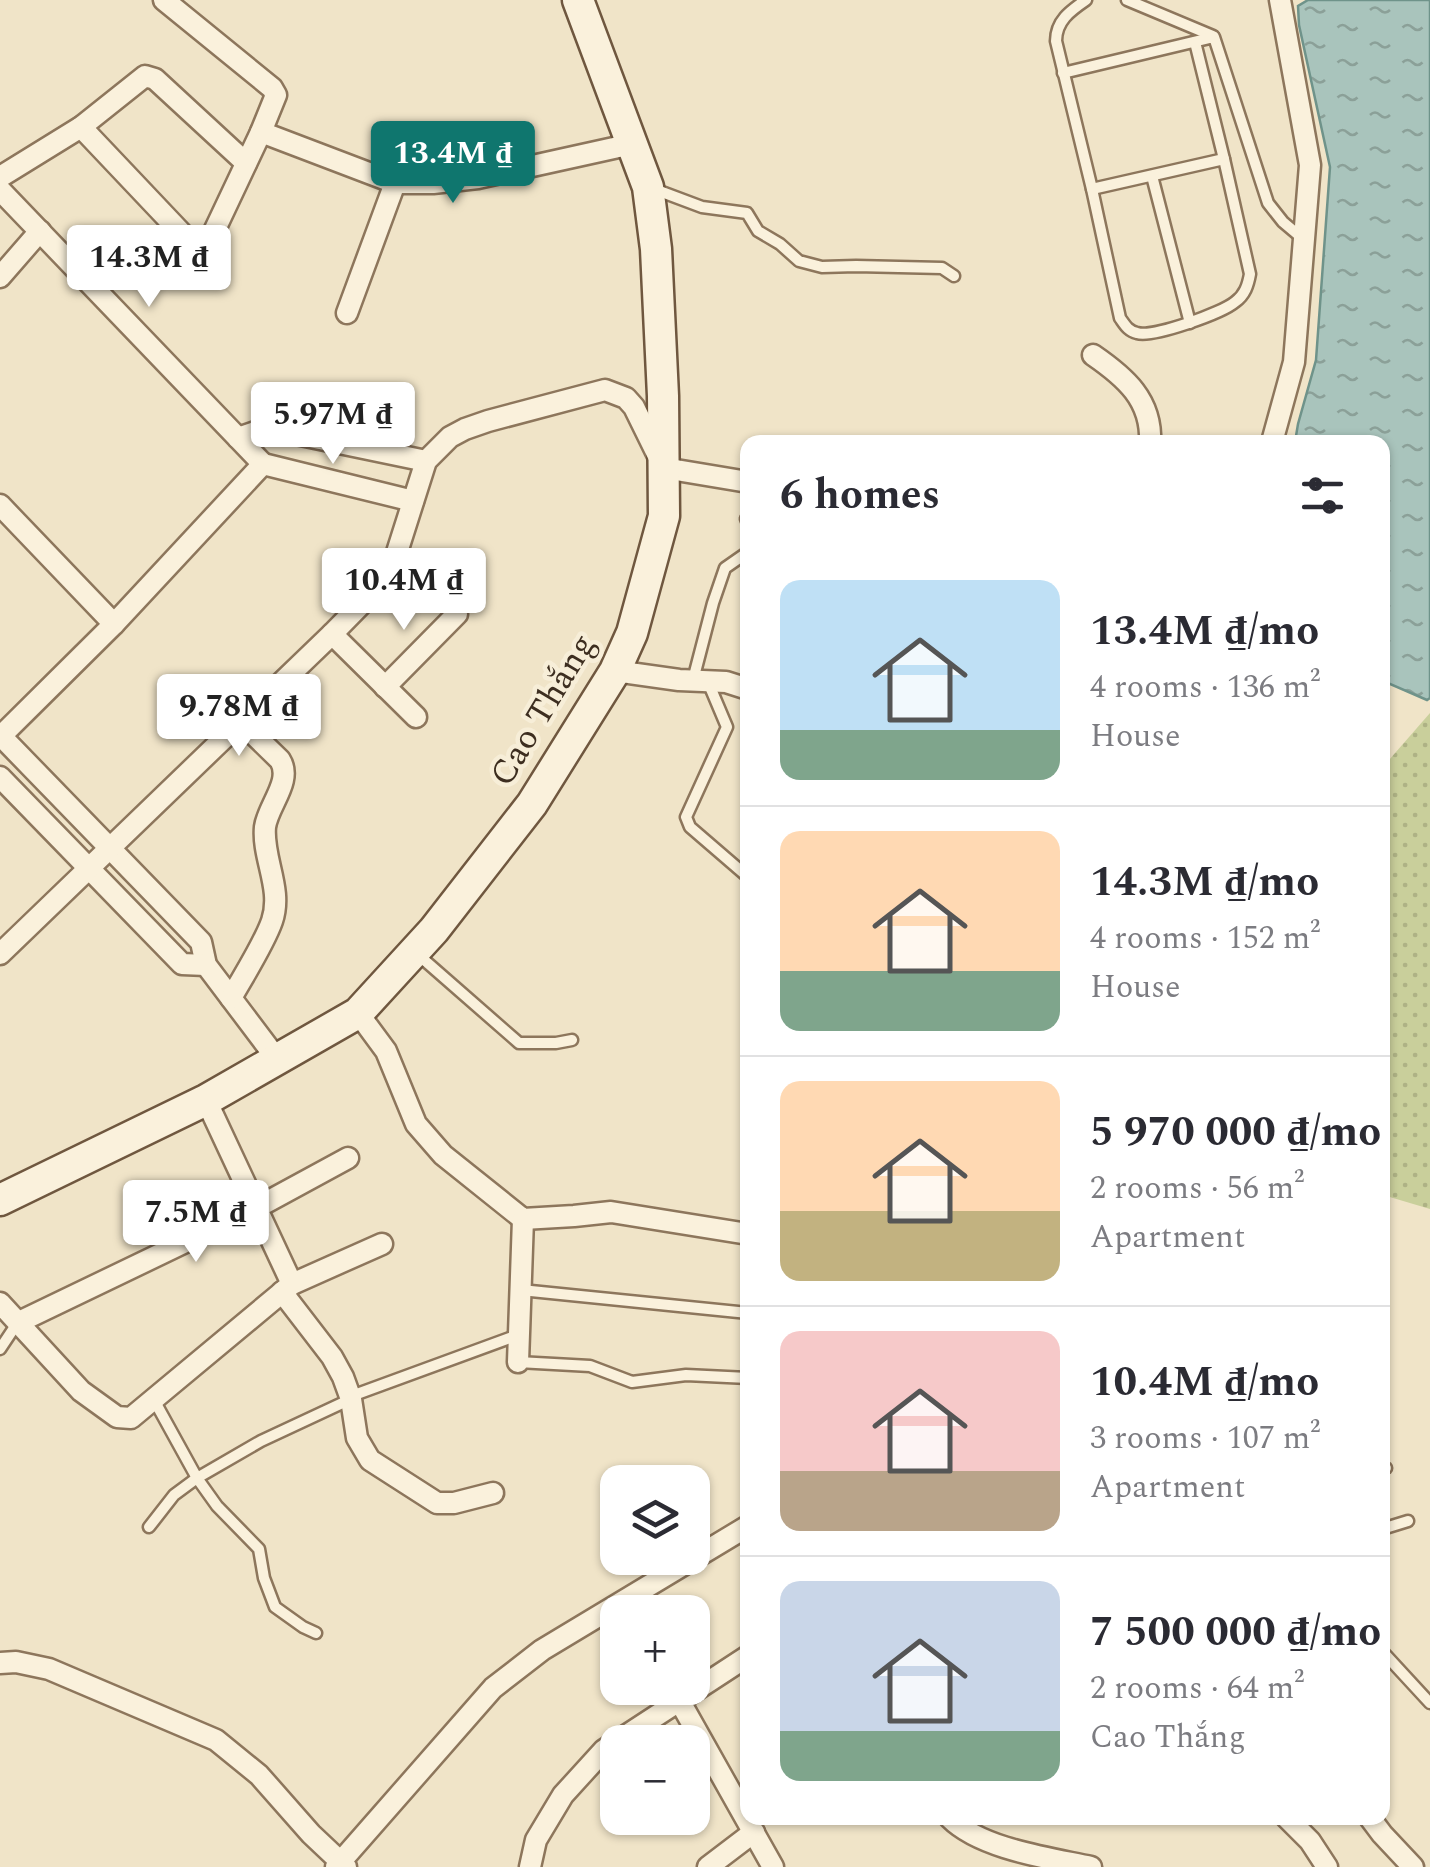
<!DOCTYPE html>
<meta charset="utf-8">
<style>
:root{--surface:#fff;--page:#f2f2f3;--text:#2b2b33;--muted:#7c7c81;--line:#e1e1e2;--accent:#0f766e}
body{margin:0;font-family:Spectral,serif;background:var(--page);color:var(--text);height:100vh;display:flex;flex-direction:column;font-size:38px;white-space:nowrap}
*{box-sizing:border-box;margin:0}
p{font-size:32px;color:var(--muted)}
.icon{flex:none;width:55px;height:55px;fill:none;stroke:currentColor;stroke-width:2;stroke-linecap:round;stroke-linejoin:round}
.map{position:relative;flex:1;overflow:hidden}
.details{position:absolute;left:740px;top:435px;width:650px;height:1390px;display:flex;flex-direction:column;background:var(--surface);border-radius:20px;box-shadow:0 2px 8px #0004}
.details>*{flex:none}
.tools{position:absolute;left:600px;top:1465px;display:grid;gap:20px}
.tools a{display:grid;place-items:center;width:110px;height:110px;border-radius:20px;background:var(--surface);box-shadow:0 2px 8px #0004;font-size:50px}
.price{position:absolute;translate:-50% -85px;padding:0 22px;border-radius:10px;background:#fff;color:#222;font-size:32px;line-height:65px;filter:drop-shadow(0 2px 5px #0008)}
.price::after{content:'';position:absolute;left:50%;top:60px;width:30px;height:22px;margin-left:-15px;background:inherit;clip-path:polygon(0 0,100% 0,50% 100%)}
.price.on{background:var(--accent);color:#fff}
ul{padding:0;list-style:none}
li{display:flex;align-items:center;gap:30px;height:250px;padding:0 40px}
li+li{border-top:2px solid var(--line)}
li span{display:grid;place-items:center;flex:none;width:280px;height:200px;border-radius:20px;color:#555}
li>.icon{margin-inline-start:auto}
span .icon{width:120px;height:120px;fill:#fffc;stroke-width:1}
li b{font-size:42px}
h2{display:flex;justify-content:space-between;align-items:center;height:120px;padding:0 40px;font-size:42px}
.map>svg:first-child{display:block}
</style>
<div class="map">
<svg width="1430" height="1867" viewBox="0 0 1430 1867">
<defs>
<pattern id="grass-dots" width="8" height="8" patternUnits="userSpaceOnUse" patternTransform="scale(2.5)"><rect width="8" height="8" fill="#c9cf9b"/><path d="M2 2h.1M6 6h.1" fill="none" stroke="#aeb285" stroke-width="1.8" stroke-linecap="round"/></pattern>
<pattern id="water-ripples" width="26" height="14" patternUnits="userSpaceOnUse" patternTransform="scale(2.5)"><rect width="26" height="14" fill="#a9c4bc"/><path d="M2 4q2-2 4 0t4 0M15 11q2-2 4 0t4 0" fill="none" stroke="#8ba098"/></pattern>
</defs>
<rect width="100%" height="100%" fill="#f0e4c8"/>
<path fill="url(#grass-dots)" d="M 1430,713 L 1430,1209 L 1383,1195 L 1382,768 Z"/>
<path fill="url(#water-ripples)" stroke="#6f938a" stroke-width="2.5" d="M 1308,0 L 1430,0 L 1430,698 L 1427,700 L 1383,681 L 1382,442 L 1295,442 L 1298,424 L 1316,360 L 1330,167 L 1299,25 L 1298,6 Z"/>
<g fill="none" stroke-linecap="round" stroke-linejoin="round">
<g stroke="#8d765c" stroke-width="15">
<g id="lane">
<path d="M 1086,0 C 1070,11 1056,21 1056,41 L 1092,189 L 1120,318 C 1125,325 1128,331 1137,333 C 1153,338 1222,313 1235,302 C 1245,295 1248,285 1250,274 L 1224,159 L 1195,42"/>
<path d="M 1127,0 L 1213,36"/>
<path d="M 1063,73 L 1214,37 L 1268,203 L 1283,222 L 1302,238"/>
<path d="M 1152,176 L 1190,323"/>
<path d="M 654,189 L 702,207 L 747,213 L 758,231 L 780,244 L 799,261 L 822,267 L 856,266 L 942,268 L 954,276"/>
<path d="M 1092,189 L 1224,159"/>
<path d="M 746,519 L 748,522"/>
<path d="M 693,680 L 713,603 L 725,568 L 748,552"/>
<path d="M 708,682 L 727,727 L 686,817 L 690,827 L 748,877"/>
<path d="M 415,952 L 519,1043 L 556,1043 L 572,1040"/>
<path d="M 521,1290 L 748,1313"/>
<path d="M 0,1349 L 18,1322"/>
<path d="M 518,1362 L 590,1366 L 632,1382 L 686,1375 L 748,1378"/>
<path d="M 154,1400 L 197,1478 L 217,1506 L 259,1549 L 264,1578 L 275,1607 L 303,1627 L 316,1633"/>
<path d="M 1382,1468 L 1386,1468"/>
<path d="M 149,1527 L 174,1495 L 197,1478 L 261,1441 L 351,1399 L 357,1394 L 518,1335"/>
<path d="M 1382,1529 L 1408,1521"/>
<path d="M 1382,1651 L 1430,1703"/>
</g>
</g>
<g stroke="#8d765c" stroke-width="25">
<g id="street">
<path d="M 81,127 L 188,240 C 196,246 202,244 210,240 L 261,132 L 276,95 L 272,88 L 164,0"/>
<path d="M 261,132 L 395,183 L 433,183 L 478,178 L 632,144"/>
<path d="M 0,177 L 81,127 L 145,76 L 155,79 L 246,163"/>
<path d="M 0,190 L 263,464"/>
<path d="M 0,277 L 40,231"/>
<path d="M 347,313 L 395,183"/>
<path d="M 1093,355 C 1125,377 1152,400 1150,442"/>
<path d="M 238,438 L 267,428 L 426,461"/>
<path d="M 1272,442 L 1294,362 L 1310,165 L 1280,0"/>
<path d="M 0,505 L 114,624"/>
<path d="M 332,634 L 416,717"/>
<path d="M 615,671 L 679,680 L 726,682 L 748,689"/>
<path d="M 385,687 L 457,614"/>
<path d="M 0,735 L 201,942 L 206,965 L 277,1059"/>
<path d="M 0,737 L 114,624 L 263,464 L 413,501"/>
<path d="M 0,777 L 182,964 L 206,965"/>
<path d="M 0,954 L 332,634 L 383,582 L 392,568 L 426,461 L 450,437 L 465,429 L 488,421 L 605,390 L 626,398 L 634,407 L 664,468 L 748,482"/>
<path d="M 231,998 C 244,975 264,944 272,921 C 283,889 262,858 265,827 C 268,805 293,781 280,760 L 241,722"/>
<path d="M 358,1013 L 386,1051 L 416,1124 L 443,1155 L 523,1219 L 574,1216 L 611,1212 L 748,1234"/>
<path d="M 206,1100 L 292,1284"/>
<path d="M 282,1292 L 332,1357 L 343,1377 L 351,1399 L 357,1438 L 370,1460 L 437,1503 L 454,1503 L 493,1493"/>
<path d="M 0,1303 L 81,1391 L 117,1417 L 131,1418 L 292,1284 L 382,1244"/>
<path d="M 19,1322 L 256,1208 L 348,1158"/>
<path d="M 518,1362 L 523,1219"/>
<path d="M 0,1663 L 16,1662 L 49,1669 L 216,1740 L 259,1775 L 311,1834 L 346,1867"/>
<path d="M 679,1700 L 773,1867"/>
<path d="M 950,1818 C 981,1849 1049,1858 1091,1867"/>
<path d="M 1287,1818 L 1310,1841 L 1327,1867"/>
<path d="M 1370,1818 L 1382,1834 L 1413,1867"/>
<path d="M 336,1867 L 493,1688 L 542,1650 L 748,1526"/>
<path d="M 530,1867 L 536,1840 L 563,1795 L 604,1750 L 748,1656"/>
<path d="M 708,1867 L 754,1832"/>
</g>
</g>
<g stroke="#6f573f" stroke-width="35">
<path id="secondary" d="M 0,1200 L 206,1100 L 358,1013 L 434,930 L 532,804 L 615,671 L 632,633 L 664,516 L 663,396 L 656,249 L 648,187 L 578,0"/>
</g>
<use href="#lane" stroke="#faf1dc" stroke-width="10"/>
<use href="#street" stroke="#faf1dc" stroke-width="20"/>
<use href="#secondary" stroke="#faf1dc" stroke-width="30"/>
</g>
<g text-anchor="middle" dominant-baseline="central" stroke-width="9" stroke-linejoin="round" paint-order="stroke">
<g font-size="35" fill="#3d2e20" stroke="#f7eed8">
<text transform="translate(543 710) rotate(-59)">Cao Thắng</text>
</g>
</g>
</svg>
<div class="tools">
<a><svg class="icon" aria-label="layers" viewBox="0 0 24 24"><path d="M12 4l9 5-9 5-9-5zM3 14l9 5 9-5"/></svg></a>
<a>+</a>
<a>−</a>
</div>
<b class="price on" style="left:453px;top:206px">13.4M ₫</b>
<b class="price" style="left:149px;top:310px">14.3M ₫</b>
<b class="price" style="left:333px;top:467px">5.97M ₫</b>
<b class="price" style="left:404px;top:633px">10.4M ₫</b>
<b class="price" style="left:239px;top:759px">9.78M ₫</b>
<b class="price" style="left:196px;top:1265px">7.5M ₫</b>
<section class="details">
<h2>6 homes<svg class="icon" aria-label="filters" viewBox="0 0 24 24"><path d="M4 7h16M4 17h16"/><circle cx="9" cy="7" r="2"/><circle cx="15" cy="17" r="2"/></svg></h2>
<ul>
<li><span style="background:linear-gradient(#bfe0f5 75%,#7fa58c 0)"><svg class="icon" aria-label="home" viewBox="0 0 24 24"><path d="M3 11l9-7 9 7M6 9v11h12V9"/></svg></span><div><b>13.4M ₫/mo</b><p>4 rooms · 136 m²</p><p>House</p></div></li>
<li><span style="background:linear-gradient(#ffd9b3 70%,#7fa58c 0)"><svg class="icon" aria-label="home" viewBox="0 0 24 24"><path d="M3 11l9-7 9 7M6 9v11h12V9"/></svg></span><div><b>14.3M ₫/mo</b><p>4 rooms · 152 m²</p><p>House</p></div></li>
<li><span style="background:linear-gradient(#ffd9b3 65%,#c2b280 0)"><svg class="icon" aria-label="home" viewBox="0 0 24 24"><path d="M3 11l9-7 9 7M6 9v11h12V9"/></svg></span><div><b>5 970 000 ₫/mo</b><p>2 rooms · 56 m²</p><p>Apartment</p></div></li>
<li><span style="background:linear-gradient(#f6c9c9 70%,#b9a48a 0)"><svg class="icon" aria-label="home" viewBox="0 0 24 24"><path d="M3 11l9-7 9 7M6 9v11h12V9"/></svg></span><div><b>10.4M ₫/mo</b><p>3 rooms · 107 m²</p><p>Apartment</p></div></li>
<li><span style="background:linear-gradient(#c9d6e8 75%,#7fa58c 0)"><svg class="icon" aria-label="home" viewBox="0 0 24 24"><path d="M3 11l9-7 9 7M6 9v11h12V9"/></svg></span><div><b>7 500 000 ₫/mo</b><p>2 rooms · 64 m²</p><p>Cao Thắng</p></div></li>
</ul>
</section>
</div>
